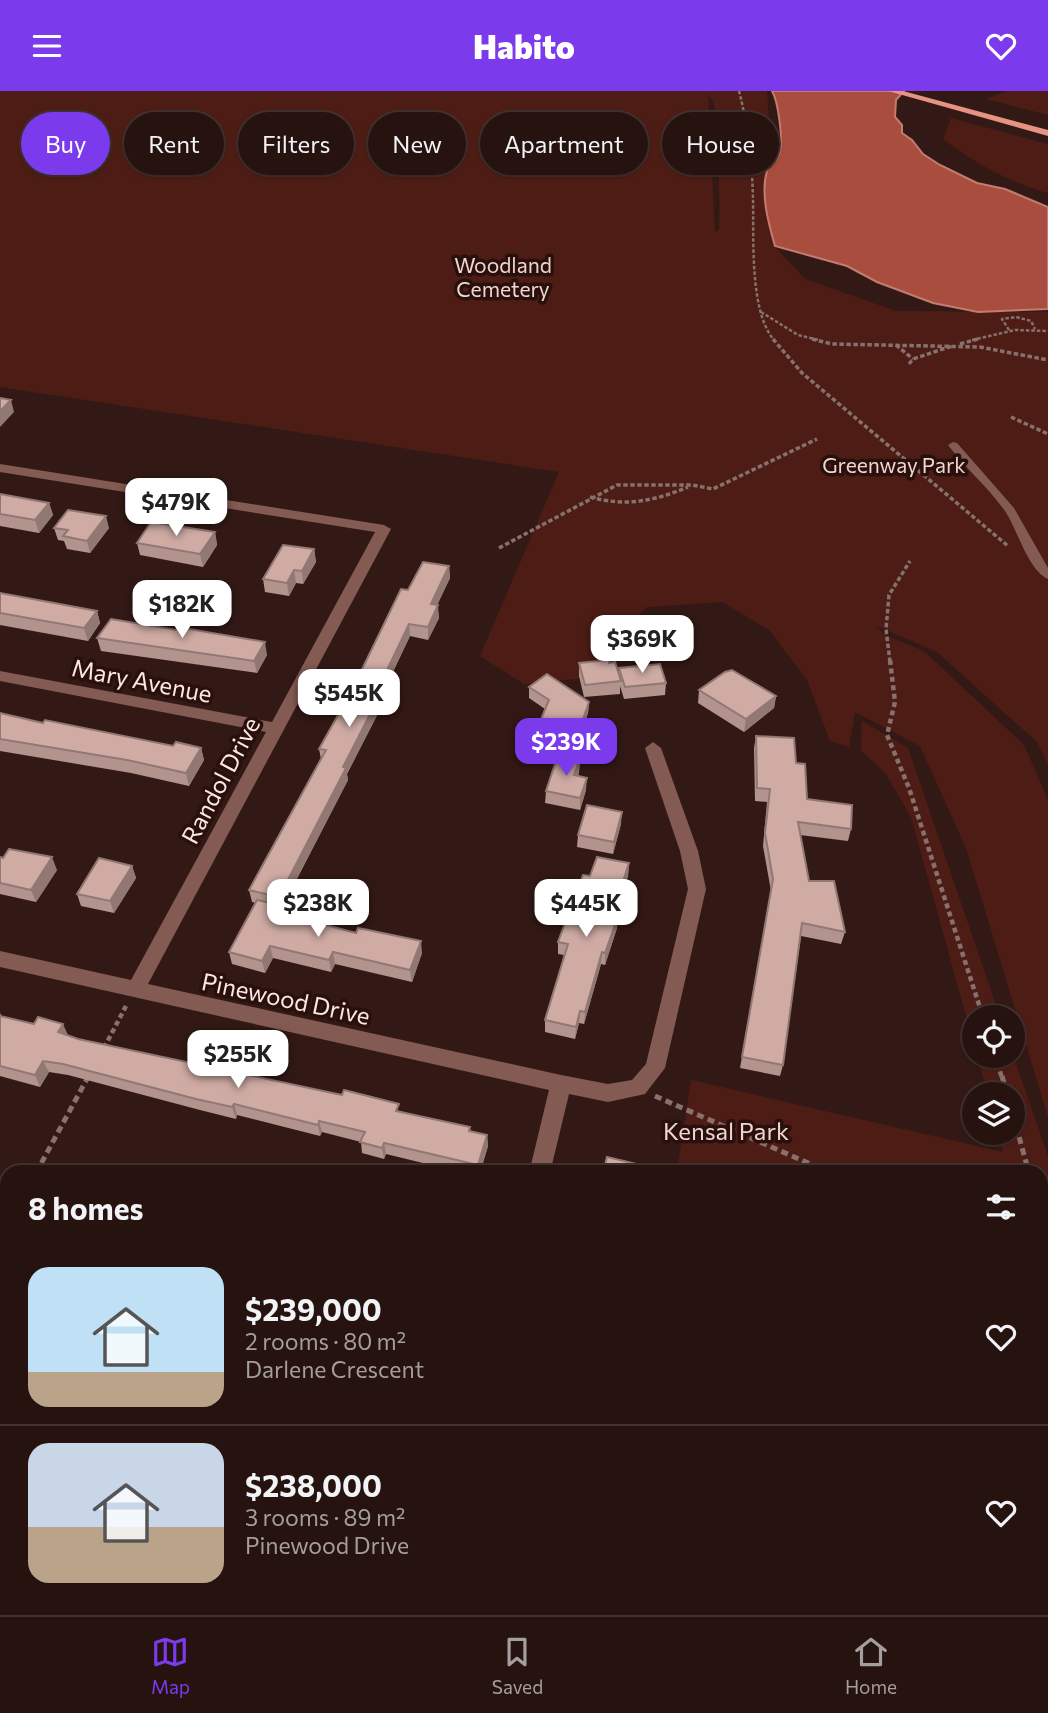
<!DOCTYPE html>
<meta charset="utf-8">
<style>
:root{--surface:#261310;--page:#2e1c19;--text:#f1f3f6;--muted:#a49e9f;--line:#423230;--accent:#7c3aed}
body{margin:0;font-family:Commissioner,sans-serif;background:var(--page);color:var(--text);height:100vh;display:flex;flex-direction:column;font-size:26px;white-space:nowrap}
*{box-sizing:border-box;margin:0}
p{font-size:23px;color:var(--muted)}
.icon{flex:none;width:38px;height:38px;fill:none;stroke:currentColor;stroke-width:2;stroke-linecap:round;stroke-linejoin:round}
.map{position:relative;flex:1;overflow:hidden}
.details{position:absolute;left:0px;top:1074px;width:1048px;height:450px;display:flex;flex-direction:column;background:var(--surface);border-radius:21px 21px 0 0;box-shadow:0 2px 5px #0004,0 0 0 2px var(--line)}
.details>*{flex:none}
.top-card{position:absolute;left:21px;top:21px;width:1006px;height:63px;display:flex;gap:14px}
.fabs{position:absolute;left:962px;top:914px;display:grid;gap:14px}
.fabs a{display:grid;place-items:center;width:63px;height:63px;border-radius:50%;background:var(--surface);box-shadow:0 2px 5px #0004,0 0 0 2px var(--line);font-size:35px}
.price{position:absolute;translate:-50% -60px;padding:0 16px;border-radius:14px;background:#fff;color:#222;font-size:23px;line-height:46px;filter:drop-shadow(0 2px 4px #0008)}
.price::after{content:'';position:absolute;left:50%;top:42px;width:21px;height:16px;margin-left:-10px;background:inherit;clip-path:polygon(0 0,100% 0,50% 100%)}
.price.active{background:var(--accent);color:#fff}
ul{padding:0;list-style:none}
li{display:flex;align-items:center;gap:21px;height:175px;padding:0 28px}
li+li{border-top:2px solid var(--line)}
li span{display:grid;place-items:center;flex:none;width:196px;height:140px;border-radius:21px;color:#555}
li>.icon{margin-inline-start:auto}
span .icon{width:84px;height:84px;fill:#fffc;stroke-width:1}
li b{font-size:30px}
h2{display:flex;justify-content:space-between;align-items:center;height:84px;padding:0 28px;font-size:30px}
.chip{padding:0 24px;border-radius:32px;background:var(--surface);box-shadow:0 2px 5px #0004,0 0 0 2px var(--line);font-size:24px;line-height:63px}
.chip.active{background:var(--accent);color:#fff}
header{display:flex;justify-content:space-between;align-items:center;height:91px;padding:0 28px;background:var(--accent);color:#fff;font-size:32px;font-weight:800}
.tabs{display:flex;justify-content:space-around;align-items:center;height:98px;border-top:2px solid var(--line);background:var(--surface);font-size:19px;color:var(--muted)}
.tabs a{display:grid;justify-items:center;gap:4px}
.tabs .active{color:var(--accent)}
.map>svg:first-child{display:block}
</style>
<header><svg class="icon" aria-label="menu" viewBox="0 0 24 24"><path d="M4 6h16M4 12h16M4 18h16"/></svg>Habito<svg class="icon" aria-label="heart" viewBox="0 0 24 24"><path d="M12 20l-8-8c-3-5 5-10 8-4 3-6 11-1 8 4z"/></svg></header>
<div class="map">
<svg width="1048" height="1524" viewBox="0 0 1048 1524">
<rect width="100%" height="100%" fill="#331915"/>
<g fill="#4d1d15" fill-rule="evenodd">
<path d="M 0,0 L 767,0 L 770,43 L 765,102 L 770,139 L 775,156 L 805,188 L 896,220 L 1048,221 L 1048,674 L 1037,651 L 937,561 L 874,534 L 887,545 L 924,560 L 1024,654 L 1048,709 L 1048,1026 L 966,757 L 920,655 L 855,621 L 849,656 L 830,650 L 807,589 L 769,539 L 722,511 L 647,516 L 621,541 L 584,587 L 524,593 L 480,565 L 559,381 L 0,296 ZM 708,4 L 714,11 C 716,54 721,96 719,139 L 715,141 Z"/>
<path d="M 1006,0 L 1048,0 L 1048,24 L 986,8 Z"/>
<path d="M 951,27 L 1048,53 L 1048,102 C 1009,91 976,73 943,48 Z"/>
<path d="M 862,630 L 908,657 L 1000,926 L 975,926 L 975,957 L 911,726 L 886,683 L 861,659 Z"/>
<path d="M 977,964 L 1013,964 L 1048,1065 L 1048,1268 L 1044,1269 L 1048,1279 L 1048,1524 L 752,1524 L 750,1517 L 1041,1517 L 1041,1082 L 677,1081 L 691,989 L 1003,1061 L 998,1041 L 1013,1041 L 1013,1003 L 988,1003 Z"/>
</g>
<path fill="#a94e3f" stroke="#c27c70" stroke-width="2" d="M 772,0 L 904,0 L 896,9 L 895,26 L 902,34 L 902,42 L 912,49 L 923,63 L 940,74 L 977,92 L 1005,98 L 1048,116 L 1048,218 L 978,221 L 933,212 L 877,191 L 847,175 L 775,155 C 769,134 760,103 767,80 C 769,74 777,70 779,63 C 784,51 778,10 772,0 Z"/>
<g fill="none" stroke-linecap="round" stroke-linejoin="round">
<g stroke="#88716d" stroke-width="2.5" stroke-dasharray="3.5 2" stroke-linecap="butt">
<path d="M 739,0 C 748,34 752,72 753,107 C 754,145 749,220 774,249"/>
<path d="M 761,221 L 798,244 L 819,249"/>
<path d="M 1009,239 L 1002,228 L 1016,226 L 1031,230 L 1035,238"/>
<path d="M 972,249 L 1015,239 L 1048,240"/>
</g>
<g stroke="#88716d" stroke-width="3.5" stroke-dasharray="4.5 2.5" stroke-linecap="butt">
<path d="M 773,248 L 802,282 L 1008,455"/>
<path d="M 812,248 L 832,253 L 980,256 L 1048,269"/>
<path d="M 960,253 L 978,248"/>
<path d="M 896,254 L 913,268"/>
<path d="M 909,273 L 913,268 L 952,255"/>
<path d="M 1011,326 L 1048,343"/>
<path d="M 590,406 C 626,416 654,410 688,396"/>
<path d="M 499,457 L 617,394 L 692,394 L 713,398 L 817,348"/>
<path d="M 890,571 L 886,538 L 889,504 L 910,470"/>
</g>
<g stroke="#88716d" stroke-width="4.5" stroke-dasharray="5 3.5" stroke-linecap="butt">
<path d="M 890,569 L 895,611 L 887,644 L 909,697 L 983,926"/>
<path d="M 104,957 L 126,915"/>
<path d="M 995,964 L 1002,987"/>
</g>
<g stroke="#88716d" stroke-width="5" stroke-dasharray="7 4.5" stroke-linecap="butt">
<path d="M 1002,985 L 1007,1003"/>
<path d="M 655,1005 L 824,1079 L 859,1075 L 878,1082"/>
<path d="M 1013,1024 L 1029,1082"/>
<path d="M 36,1082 L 88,986"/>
<path d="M 0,1147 L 7,1134"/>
</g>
<path fill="#845b53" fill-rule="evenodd" d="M 953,351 L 957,352 L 1014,417 L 1048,477 L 1048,488 C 1028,480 1017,437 1005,420 C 988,396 965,377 948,354 Z"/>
<g fill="#845b53" fill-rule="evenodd">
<path d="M 0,373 L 384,434 L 391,438 L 148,893 L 561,984 L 608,993 L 632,989 L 646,973 L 688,798 L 680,760 L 645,657 L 653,651 L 661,657 L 698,760 L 706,798 L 665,977 L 645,1003 L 608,1011 L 569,1003 L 550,1082 L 529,1082 L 549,999 L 0,876 L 0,860 L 131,889 L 266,641 L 0,590 L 0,580 L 272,631 L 375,441 L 0,381 Z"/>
<path d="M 406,1517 L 432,1517 L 430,1524 L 404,1524 Z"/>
</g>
<path fill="#e79383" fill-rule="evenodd" d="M 888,0 L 903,0 L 1048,39 L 1048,45 Z"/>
</g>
<g fill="#b2938d">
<path d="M 0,403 L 49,412 L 53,424 L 39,442 L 0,435 Z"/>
<path d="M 54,437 L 109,437 L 90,462 L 67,458 L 64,450 L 58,449 Z"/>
<path d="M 215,441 L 217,454 L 203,476 L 140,464 L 137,452 Z"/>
<path d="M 314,458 L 316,471 L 303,493 L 296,492 L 289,505 L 265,501 L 263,488 Z"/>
<path d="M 449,475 L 450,487 L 437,514 L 439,527 L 428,549 L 410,545 L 391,585 L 392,595 L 347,683 L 348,689 L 283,815 L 288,816 L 290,824 L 422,862 L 412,891 L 335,873 L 331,881 L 273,867 L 265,882 L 232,873 L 229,861 L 256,812 L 252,811 L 249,799 L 321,668 L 319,658 L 408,499 Z"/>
<path d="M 0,502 L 97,520 L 100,532 L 88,550 L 0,534 Z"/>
<path d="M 176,539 L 267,564 L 257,582 L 101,560 L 97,547 Z"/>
<path d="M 579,572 L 609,572 L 619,584 L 619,577 L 666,592 L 665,604 L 624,608 L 620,595 L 620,603 L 584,606 L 579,585 Z"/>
<path d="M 529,596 L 589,611 L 588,622 L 573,667 L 580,668 L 579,681 L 578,685 L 586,699 L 580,719 L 545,712 L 546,700 L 557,667 L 539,664 L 540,650 L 537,649 L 537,638 L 545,618 L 529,607 Z"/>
<path d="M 699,599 L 776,605 L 774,617 L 744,641 L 698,612 Z"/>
<path d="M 0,622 L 43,632 L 173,655 L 201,657 L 204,669 L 189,695 L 131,682 L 0,660 Z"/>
<path d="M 756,645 L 796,672 L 807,708 L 851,738 L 848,750 L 800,744 L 809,790 L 845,841 L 841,853 L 801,845 L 783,974 L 780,985 L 740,977 L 771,800 L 763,755 L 767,711 L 755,710 L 754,657 Z"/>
<path d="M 621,733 L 613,763 L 577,756 L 578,744 Z"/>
<path d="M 0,766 L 57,779 L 36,811 L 0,803 Z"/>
<path d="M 629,772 L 628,785 L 615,825 L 617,837 L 605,874 L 601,873 L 584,933 L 579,932 L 575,948 L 545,941 L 545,929 L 564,864 L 558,863 L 558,851 L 590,785 Z"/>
<path d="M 132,775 L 136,787 L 114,822 L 81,815 L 77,803 Z"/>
<path d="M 0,922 L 2,926 L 78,948 L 400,1020 L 487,1044 L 488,1055 L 480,1082 L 464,1082 L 386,1063 L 384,1068 L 362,1062 L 361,1051 L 322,1041 L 320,1045 L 237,1024 L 236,1028 L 200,1019 L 68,984 L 49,981 L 40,996 L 0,985 Z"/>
<path d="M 0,1096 L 7,1098 L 7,1146 L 0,1144 Z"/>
<path d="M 7,1417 L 7,1457 L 0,1455 L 0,1431 Z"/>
<path d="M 256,1517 L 315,1517 L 313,1524 L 254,1524 Z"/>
</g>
<g fill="#917873">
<path d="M 11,309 L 14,321 L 0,336 L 0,320 Z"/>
<path d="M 49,412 L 53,424 L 39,442 L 35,429 Z"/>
<path d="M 106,425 L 109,437 L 90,462 L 87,450 Z"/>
<path d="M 215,441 L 217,454 L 203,476 L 200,463 Z"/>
<path d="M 314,458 L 316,471 L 303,493 L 302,480 Z"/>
<path d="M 449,475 L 450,487 L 432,525 L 431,513 Z"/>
<path d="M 294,479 L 296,492 L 289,505 L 287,492 Z"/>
<path d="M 438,514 L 439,527 L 428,549 L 428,536 Z"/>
<path d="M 97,520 L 100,532 L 88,550 L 84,537 Z"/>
<path d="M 409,533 L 410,545 L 391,585 L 392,595 L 347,683 L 348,689 L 281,818 L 279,806 L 343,676 Z"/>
<path d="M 265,551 L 267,564 L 257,582 L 254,570 Z"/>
<path d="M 776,605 L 774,617 L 744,641 L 746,628 Z"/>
<path d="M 589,611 L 588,622 L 571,670 L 572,659 Z"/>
<path d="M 201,657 L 204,669 L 189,695 L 186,682 Z"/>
<path d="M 580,668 L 579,681 L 574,697 L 574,684 Z"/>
<path d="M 587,687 L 586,699 L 580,719 L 580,707 Z"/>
<path d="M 622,721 L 621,733 L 613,763 L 614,751 Z"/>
<path d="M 52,766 L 57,779 L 36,811 L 31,799 Z"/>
<path d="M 629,772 L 628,785 L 611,836 L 612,824 Z"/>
<path d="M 132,775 L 136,787 L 114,822 L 110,810 Z"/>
<path d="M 618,825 L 617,837 L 605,874 L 605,862 Z"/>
<path d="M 421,850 L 422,862 L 412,891 L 410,879 Z"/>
<path d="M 270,855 L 273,867 L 265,882 L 262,870 Z"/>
<path d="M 333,861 L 335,873 L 331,881 L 329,869 Z"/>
<path d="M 602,861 L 601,873 L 584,933 L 585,921 Z"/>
<path d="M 580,920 L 579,932 L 575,948 L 576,936 Z"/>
<path d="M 63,933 L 68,944 L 58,941 Z"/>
<path d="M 43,970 L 49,981 L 40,996 L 35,984 Z"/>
<path d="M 234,1013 L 237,1024 L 236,1028 L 232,1016 Z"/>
<path d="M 319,1030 L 322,1041 L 320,1045 L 318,1034 Z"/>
<path d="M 487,1044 L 488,1055 L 480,1082 L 479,1082 L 478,1074 Z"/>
<path d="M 384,1052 L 386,1063 L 384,1068 L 382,1057 Z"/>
<path d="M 0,1487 L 5,1492 L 3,1524 L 0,1524 Z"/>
<path d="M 304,1517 L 307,1524 L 301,1524 Z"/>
<path d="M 308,1517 L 315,1517 L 313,1524 L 310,1524 L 308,1519 Z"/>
</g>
<g fill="#cfaba4" stroke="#917873" stroke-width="2">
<path d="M 0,307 L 11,309 L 0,320 Z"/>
<path d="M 0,403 L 49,412 L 35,429 L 0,423 Z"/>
<path d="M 68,419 L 106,425 L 87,450 L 63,445 L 68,439 L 54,437 Z"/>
<path d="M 151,431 L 215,441 L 200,463 L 137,452 Z"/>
<path d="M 283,454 L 314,458 L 302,480 L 294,479 L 287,492 L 263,488 Z"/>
<path d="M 423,471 L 449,475 L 431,513 L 438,514 L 428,536 L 409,533 L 386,581 L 391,582 L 343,676 L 346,677 L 279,806 L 249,799 L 326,659 L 319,658 L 351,601 L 401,498 L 408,499 Z"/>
<path d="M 0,502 L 97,520 L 84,537 L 0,522 Z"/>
<path d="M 111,528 L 176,539 L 178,536 L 265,551 L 254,570 L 97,547 Z"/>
<path d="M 609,569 L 609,572 L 615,571 L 621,590 L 585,594 L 579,572 Z"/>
<path d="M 660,573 L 666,592 L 625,596 L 619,577 Z"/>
<path d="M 732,579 L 776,605 L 746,628 L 699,599 L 725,581 Z"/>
<path d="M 547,583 L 589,611 L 572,659 L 539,653 L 543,639 L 537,638 L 549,609 L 529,596 Z"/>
<path d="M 0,622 L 43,632 L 45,629 L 173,655 L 176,651 L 201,657 L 186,682 L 127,669 L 0,648 Z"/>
<path d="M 756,645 L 794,647 L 796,672 L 805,673 L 807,708 L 852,714 L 851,738 L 798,731 L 809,790 L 834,790 L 845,841 L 802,832 L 783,974 L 742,966 L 773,788 L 765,742 L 770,698 L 757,697 Z"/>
<path d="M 558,664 L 580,668 L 574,684 L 587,687 L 580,707 L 546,700 Z"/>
<path d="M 587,714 L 622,721 L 614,751 L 578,744 Z"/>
<path d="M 9,758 L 52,766 L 31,799 L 0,792 L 0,766 L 3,767 Z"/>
<path d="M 597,766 L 629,772 L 612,824 L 618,825 L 605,862 L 602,861 L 585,921 L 580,920 L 576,936 L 545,929 L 568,853 L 558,851 L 583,784 L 590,785 Z"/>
<path d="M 99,767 L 132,775 L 110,810 L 77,803 Z"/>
<path d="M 257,809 L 288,816 L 284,823 L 356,842 L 358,837 L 421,850 L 410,879 L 333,861 L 329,869 L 270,855 L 262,870 L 229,861 Z"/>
<path d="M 0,925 L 34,933 L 38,926 L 63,933 L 58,941 L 78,948 L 342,1004 L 344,999 L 399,1013 L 396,1020 L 470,1036 L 469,1040 L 487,1044 L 478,1074 L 384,1052 L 382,1057 L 360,1051 L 365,1041 L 319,1030 L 318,1034 L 234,1013 L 232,1016 L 196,1008 L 63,973 L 43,970 L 35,984 L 0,975 Z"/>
<path d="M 607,1066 L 666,1080 L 666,1082 L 603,1082 Z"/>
<path d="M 0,1096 L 7,1098 L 7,1137 L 0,1135 Z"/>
<path d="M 7,1417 L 7,1452 L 0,1450 L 0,1431 Z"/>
<path d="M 256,1517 L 304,1517 L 301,1524 L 254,1524 Z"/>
<path d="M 534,1517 L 586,1517 L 585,1524 L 532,1524 Z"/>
</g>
<g text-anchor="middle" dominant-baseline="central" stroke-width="7" stroke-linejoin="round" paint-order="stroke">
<g font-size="21" fill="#f0d5d0" stroke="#29100c">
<text x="503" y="173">Woodland<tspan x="503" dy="24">Cemetery</tspan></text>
<text x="894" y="373">Greenway Park</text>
</g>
<g font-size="24" fill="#fbe8e4" stroke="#29100c">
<text transform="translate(142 589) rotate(11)">Mary Avenue</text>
<text transform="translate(220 689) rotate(-62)">Randol Drive</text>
<text transform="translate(286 907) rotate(12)">Pinewood Drive</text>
</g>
<g font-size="24" fill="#f0d5d0" stroke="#29100c">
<text x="726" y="1039">Kensal Park</text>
</g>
</g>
</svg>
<div class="fabs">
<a><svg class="icon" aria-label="locate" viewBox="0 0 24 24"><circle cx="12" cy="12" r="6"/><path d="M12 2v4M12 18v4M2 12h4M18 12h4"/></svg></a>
<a><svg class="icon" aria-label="layers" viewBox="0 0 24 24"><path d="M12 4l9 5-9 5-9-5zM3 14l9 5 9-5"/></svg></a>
</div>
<b class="price" style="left:176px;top:447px">$479K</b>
<b class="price" style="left:182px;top:549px">$182K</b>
<b class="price" style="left:642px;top:584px">$369K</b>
<b class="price" style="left:349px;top:638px">$545K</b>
<b class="price active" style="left:566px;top:687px">$239K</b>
<b class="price" style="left:318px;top:848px">$238K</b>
<b class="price" style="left:586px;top:848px">$445K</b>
<b class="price" style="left:238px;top:999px">$255K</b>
<div class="top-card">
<a class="chip active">Buy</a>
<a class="chip">Rent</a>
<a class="chip">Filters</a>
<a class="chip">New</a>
<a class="chip">Apartment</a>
<a class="chip">House</a>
</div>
<section class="details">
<h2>8 homes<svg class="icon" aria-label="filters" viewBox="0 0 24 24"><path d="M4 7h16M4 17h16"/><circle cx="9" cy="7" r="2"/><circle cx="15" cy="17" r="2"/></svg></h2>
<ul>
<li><span style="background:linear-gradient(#bfe0f5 75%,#b9a48a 0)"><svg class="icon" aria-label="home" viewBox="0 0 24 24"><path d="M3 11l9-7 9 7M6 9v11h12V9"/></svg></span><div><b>$239,000</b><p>2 rooms · 80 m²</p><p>Darlene Crescent</p></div><svg class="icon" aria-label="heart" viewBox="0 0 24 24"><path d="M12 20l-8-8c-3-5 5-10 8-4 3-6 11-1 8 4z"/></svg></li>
<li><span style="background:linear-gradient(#c9d6e8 60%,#b9a48a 0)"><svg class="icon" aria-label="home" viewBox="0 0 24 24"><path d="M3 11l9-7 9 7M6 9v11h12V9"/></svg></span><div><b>$238,000</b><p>3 rooms · 89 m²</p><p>Pinewood Drive</p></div><svg class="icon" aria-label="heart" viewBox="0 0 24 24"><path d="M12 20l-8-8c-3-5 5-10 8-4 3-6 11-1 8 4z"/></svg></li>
</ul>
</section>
</div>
<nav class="tabs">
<a class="active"><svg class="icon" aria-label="map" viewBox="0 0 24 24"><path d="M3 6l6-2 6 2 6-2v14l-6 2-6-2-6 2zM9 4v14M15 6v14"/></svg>Map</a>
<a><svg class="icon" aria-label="saved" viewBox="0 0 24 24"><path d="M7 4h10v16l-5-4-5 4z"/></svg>Saved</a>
<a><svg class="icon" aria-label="home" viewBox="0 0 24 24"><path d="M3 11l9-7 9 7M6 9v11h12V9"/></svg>Home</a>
</nav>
